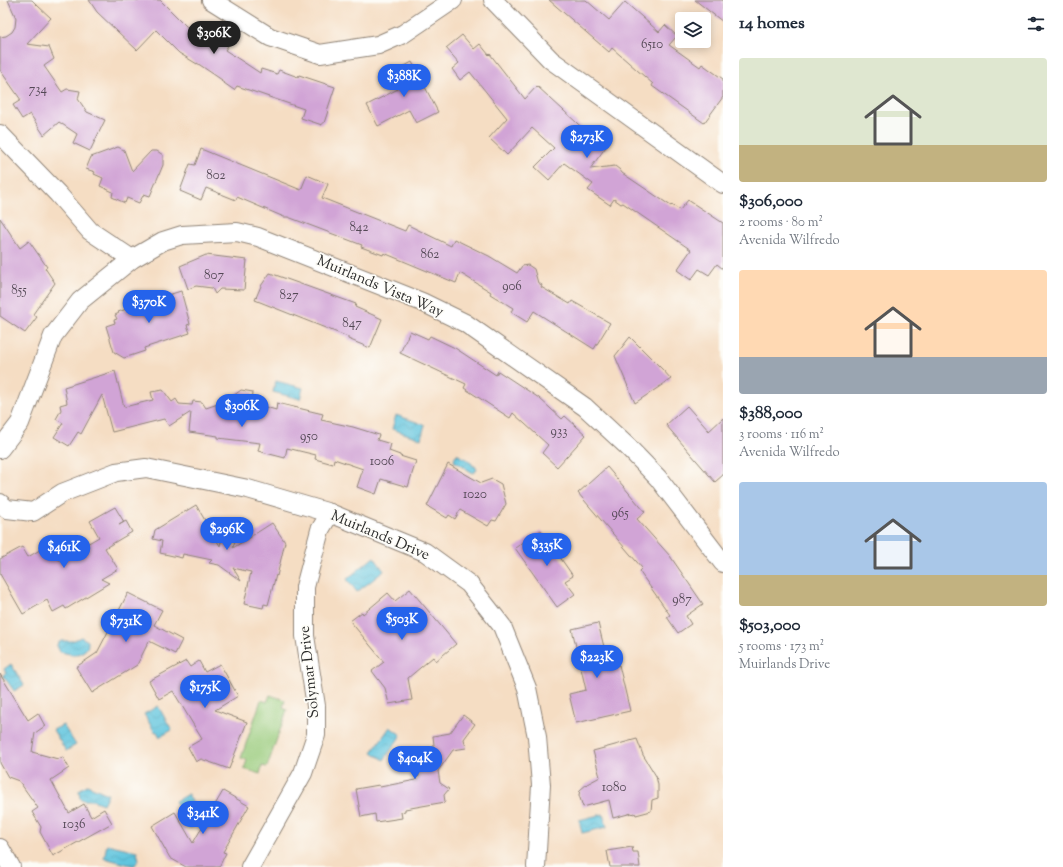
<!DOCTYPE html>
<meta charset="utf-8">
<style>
:root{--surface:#fff;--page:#f6f6f7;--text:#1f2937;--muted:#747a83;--accent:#2563eb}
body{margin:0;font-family:"Sorts Mill Goudy",serif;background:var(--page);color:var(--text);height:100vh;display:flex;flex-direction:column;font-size:15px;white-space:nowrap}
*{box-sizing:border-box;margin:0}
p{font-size:13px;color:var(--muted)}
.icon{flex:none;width:22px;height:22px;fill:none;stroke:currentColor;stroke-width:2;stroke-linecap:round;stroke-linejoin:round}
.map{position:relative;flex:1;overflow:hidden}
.drawer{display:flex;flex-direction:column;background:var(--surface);width:340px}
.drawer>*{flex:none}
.controls{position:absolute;left:675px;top:12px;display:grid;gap:8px}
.controls a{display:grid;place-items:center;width:36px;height:36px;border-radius:4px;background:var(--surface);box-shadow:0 2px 10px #0003;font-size:20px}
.price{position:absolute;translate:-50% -34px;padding:0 9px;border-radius:14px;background:var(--accent);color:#fff;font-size:13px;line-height:26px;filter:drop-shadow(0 1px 2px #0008)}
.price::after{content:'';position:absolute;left:50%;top:24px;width:12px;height:9px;margin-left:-6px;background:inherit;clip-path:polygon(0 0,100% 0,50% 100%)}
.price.current{background:#222;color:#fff}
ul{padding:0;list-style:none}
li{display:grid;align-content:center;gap:8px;height:212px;padding:0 16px}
li span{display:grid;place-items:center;height:124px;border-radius:4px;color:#555}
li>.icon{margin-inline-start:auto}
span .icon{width:72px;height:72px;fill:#fffc;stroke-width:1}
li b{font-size:17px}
h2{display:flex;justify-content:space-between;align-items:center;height:48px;padding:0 16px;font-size:17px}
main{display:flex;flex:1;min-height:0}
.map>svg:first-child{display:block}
</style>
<main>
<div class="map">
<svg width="723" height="867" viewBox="0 0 723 867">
<defs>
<pattern id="water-waves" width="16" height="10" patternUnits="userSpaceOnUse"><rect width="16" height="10" fill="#61c5de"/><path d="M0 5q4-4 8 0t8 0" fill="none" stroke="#54a9bf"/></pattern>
</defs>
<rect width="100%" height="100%" fill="#fdfcf7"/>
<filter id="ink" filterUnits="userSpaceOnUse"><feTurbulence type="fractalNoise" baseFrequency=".025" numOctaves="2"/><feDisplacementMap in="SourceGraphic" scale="8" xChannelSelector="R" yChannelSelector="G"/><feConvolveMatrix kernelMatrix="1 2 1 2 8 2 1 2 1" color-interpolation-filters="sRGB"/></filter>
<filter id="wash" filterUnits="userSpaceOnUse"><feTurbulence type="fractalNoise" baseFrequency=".012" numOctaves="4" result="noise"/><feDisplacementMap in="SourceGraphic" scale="16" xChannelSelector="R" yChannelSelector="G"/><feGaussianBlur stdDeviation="0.9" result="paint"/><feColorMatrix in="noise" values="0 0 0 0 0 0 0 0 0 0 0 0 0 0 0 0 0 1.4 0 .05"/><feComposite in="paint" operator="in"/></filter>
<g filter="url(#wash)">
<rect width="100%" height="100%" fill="#f5ddc3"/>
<path fill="#99cb7b" stroke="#627b53" d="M 270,695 L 285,700 L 283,708 L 287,710 L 267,767 L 262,766 L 260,774 L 244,769 L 247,760 L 241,758 L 261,700 L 267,702 Z"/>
<g fill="url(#water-waves)" stroke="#467884">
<path d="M 276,381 L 303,388 L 300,399 L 273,392 Z"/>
<path d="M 396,415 L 425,425 L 421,439 L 392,429 Z"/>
<path d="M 457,454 C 463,458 471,460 473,466 L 475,466 L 477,470 L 473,473 L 454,461 L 455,456 Z"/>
<path d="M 374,557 L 384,571 L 357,592 L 347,579 Z"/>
<path d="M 81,637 L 88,641 C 88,648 87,649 82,652 C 73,657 69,653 60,652 L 57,646 L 57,644 L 61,641 L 72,641 Z"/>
<path d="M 11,664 L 24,685 L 14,691 L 3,675 L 6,673 L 4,669 Z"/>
<path d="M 158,706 L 172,730 L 160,737 L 157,732 L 154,731 L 144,714 Z"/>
<path d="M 63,725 L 76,745 L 66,751 L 53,730 Z"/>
<path d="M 390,727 L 401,735 L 384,760 L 372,752 Z"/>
<path d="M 87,785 L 108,794 L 103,804 L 92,800 L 83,800 L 80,798 L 79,790 Z"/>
<path d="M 188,794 L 203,821 L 190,828 L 175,801 Z"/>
<path d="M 603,814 L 607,827 L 582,833 L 579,820 Z"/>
<path d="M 107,844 L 137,851 L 139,860 L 134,866 L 104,858 Z"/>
</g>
<g id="blocks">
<g fill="#d1a4d6">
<path d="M 8,0 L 32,0 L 38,6 L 51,18 L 27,44 L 49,47 L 54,59 L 44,66 L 62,92 L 67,89 L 80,91 L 78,99 L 87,112 L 105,120 L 90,151 L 73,143 L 77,134 L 59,122 L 44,135 L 30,114 L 22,119 L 13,105 L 21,100 L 0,70 L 0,37 L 6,36 L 12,32 L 15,27 L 16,18 Z"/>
<path d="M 89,0 L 160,0 L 195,35 L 198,30 L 211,39 L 213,36 L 228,46 L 225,50 L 260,73 L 261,69 L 277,74 L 279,70 L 298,77 L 299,75 L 335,87 L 327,111 L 328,111 L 324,123 L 322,123 L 322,125 L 301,118 L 304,109 L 237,86 L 234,90 L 221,81 L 222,80 L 197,63 L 197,64 L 179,53 L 156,30 L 137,50 L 97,12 Z"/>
<path d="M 549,0 L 586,0 L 609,20 L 625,2 L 659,32 L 665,25 L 677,36 L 669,45 L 700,67 L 702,64 L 723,79 L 723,97 L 704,123 L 652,86 L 653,84 L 612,48 L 609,52 Z"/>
<path d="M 695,0 L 723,0 L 723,22 Z"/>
<path d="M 462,35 L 474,49 L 480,44 L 489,55 L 490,54 L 525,99 L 537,86 L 590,135 L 592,132 L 608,144 L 590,169 L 615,166 L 620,170 L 622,173 L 671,206 L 672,205 L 680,210 L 688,200 L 723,223 L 723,269 L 717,264 L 709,275 L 699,269 L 691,280 L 677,270 L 691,250 L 623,203 L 621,204 L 614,199 L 610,205 L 588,190 L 593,184 L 564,163 L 549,180 L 535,167 L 554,148 L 532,128 L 507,155 L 489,138 L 507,118 L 470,72 L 460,80 L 452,69 L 459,63 L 446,48 Z"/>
<path d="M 412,62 L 438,112 L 416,123 L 409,110 L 378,126 L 367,105 L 398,89 L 390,74 Z"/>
<path d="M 118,147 L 124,150 L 132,171 L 151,151 L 157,151 L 163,155 L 163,165 L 150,196 L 144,194 L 139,203 L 127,198 L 125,203 L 112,197 L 113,192 L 100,186 L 103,178 L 94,174 L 95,172 L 86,169 L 91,157 Z"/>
<path d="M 201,149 L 301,190 L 307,175 L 328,184 L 322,198 L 405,231 L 408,225 L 451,246 L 454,239 L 489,256 L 517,273 L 522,266 L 528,265 L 534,269 L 538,283 L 542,285 L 541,287 L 570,304 L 572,301 L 610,323 L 594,349 L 534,311 L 527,322 L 511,312 L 513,308 L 490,294 L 491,292 L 460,273 L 456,283 L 384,253 L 383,255 L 361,247 L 362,245 L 288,217 L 284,217 L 237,197 L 236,200 L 206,188 L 201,200 L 180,191 L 190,164 L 195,165 Z"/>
<path d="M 0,218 L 20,248 L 29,241 L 47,267 L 45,268 L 55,283 L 33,314 L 37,317 L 25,333 L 0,316 Z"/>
<path d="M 206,255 L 247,260 L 244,290 L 220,289 L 215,294 L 212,288 L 196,286 L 188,289 L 180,266 Z"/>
<path d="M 270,273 L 356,304 L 355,307 L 382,319 L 370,348 L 348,339 L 348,337 L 255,300 L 261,286 Z"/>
<path d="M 181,291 L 190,324 L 187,325 L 190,333 L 144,348 L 145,351 L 124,358 L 114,352 L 106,326 L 115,323 L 114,320 L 117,319 L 115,315 L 119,313 L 118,312 L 138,305 L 136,301 L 151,297 L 152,300 Z"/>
<path d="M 410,331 L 428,339 L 430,336 L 455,348 L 496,375 L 498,371 L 539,398 L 562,419 L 565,416 L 586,435 L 557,467 L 542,453 L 548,445 L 513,413 L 510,418 L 464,388 L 466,384 L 400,353 Z"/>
<path d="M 630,337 L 663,370 L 671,379 L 635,403 L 615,356 Z"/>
<path d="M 115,371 L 124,407 L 153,400 L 151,392 L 163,390 L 172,402 L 176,399 L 179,404 L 192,405 L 193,401 L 202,402 L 206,408 L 218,404 L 236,407 L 233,396 L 241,390 L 253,392 L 252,403 L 276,410 L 277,403 L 323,414 L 321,420 L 353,427 L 379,435 L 377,440 L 391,444 L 389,451 L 400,455 L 400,456 L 416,461 L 408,487 L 381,479 L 376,494 L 357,487 L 363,469 L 334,459 L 333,464 L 315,459 L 316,455 L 287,448 L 285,458 L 258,451 L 260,443 L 218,438 L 218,436 L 189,432 L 191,412 L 169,426 L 164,419 L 112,432 L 102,395 L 81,434 L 78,432 L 69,446 L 54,437 L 63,423 L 56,419 L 61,410 L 60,405 L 67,403 L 64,387 Z"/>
<path d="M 687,406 L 709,431 L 723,418 L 723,475 L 715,482 L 666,425 Z"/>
<path d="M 448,464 L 481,483 L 492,479 L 501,484 L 506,504 L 496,521 L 492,520 L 488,526 L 460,510 L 455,519 L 449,515 L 447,518 L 427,506 Z"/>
<path d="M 607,467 L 645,512 L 637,519 L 670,556 L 703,604 L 686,616 L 691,624 L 678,633 L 667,617 L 670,615 L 639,571 L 642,568 L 578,493 Z"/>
<path d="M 196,505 L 220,546 L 225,525 L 238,528 L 233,548 L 272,523 L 285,542 L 277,576 L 276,575 L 268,605 L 264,604 L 263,608 L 244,604 L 251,572 L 233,568 L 241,581 L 219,565 L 209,563 L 212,560 L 183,554 L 182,558 L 160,553 L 162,541 L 153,539 L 155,530 Z"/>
<path d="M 115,507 L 124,522 L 119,525 L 126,521 L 132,532 L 105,548 L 118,569 L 101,579 L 109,583 L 66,609 L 64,606 L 53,612 L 47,600 L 23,614 L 0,574 L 0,559 L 22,547 L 28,557 L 50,544 L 59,560 L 99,537 L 90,521 Z"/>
<path d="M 541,530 L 573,576 L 565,581 L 575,594 L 557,607 L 515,548 Z"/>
<path d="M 410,589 L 456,644 L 436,661 L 433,657 L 408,678 L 412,700 L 389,704 L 385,688 L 372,671 L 384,662 L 350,621 L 362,612 L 363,614 L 388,593 L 395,601 Z"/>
<path d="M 128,593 L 162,610 L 154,625 L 182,640 L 175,654 L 149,641 L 137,665 L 92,693 L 76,667 L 97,653 Z"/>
<path d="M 598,623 L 607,659 L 610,658 L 612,666 L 619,665 L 630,711 L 576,723 L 569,694 L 586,690 L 572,629 Z"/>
<path d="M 186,661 L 190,667 L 199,661 L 205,672 L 220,664 L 238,696 L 215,710 L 247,722 L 229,769 L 201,759 L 196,762 L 188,747 L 202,739 L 173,691 L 159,699 L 149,681 Z"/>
<path d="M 0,674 L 28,720 L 38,713 L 45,726 L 35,733 L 32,752 L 58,759 L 63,757 L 69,768 L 51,780 L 69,813 L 84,804 L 91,817 L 104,809 L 112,823 L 53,856 L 40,832 L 41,827 L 32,812 L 38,808 L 19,781 L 8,777 L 0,763 Z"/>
<path d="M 463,715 L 475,724 L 464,739 L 466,748 L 453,750 L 438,771 L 440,783 L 449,789 L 444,795 L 445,802 L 405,809 L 405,811 L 401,812 L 402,818 L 376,822 L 375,814 L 361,817 L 356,789 L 379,785 L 380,787 L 416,780 L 416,777 L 419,776 L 416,760 L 425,759 L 434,745 L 433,736 L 450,733 Z"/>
<path d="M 637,739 L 643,755 L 656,776 L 658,785 L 658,798 L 652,800 L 651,811 L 636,815 L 635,813 L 633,814 L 632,813 L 613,818 L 609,800 L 583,807 L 579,795 L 580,790 L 587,784 L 600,777 L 593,751 Z"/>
<path d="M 223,791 L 249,806 L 223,852 L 226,853 L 219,867 L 186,867 L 170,858 L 152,826 L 175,812 L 193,843 Z"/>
<path d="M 632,847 L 633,852 L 638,852 L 640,867 L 610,867 L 607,851 Z"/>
</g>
</g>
</g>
<g filter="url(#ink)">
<use href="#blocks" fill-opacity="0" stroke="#908477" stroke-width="1"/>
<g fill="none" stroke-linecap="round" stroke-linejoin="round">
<g stroke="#908477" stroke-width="20">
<g id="minor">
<path d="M 211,0 L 270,37 L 320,54 L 378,45 L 403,34 L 453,0"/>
<path d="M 493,0 L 551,60 L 723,184"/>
<path d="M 0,134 L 58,194 L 90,231 L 132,259"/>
<path d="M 0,449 L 20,423 L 53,336 L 80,301 L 132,259 L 163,241 L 182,235 L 237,232 L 258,237 L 422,302 L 465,323 L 585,407 L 627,446 L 658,478 L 723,563"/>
<path d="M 0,503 L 7,509 L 33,512 L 62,493 L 116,472 L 146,468 L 248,489 L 330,513 L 425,552 L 469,584 L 502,626 L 527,688 L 537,737 L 541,785 L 536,867"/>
<path d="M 0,848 L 11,867"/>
<path d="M 250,867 L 303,773 L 316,735 L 316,706 L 305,636 L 305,587 L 320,530 L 330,513"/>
</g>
</g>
<use href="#minor" stroke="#fff" stroke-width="18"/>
</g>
</g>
<g text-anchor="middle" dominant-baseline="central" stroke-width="3.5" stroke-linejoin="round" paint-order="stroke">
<g font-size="13" fill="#544956">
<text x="652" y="45">6510</text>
<text x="38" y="90">734</text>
<text x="216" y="176">802</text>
<text x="359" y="228">842</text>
<text x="430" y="255">862</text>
<text x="214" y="276">807</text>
<text x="512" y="287">906</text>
<text x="19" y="291">855</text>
<text x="289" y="296">827</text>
<text x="352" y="324">847</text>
<text x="559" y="432">933</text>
<text x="309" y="437">950</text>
<text x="382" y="462">1006</text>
<text x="475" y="495">1020</text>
<text x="620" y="514">965</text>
<text x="682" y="600">987</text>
<text x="614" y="788">1080</text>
<text x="74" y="825">1036</text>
</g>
<g font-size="15" fill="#2b2b2b" stroke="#fdfcf7">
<text transform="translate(380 287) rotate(23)">Muirlands Vista Way</text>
<text transform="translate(380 536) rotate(23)">Muirlands Drive</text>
<text transform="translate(310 672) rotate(-96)">Solymar Drive</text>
</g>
</g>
</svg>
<div class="controls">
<a><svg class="icon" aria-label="layers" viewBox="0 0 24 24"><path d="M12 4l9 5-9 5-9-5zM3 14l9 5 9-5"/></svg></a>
</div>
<b class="price current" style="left:214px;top:55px">$306K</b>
<b class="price" style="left:404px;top:98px">$388K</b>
<b class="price" style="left:587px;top:159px">$273K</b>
<b class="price" style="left:149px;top:324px">$370K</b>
<b class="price" style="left:242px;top:428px">$306K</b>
<b class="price" style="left:227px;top:551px">$296K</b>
<b class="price" style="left:547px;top:567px">$335K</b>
<b class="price" style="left:64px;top:569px">$461K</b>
<b class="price" style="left:402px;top:641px">$503K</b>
<b class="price" style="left:126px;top:643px">$731K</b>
<b class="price" style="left:597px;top:679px">$223K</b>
<b class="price" style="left:205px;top:709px">$175K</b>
<b class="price" style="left:415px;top:780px">$404K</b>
<b class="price" style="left:203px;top:835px">$341K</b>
</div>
<section class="drawer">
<h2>14 homes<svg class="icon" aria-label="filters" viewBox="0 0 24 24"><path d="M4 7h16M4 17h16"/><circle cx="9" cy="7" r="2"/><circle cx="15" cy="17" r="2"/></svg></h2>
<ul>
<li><span style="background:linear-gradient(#dfe7d0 70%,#c2b280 0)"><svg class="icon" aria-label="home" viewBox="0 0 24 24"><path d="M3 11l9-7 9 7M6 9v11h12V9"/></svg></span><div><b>$306,000</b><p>2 rooms · 80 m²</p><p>Avenida Wilfredo</p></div></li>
<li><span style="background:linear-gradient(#ffd9b3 70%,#9aa5b1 0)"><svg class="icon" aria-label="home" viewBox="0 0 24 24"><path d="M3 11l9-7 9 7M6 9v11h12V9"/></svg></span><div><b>$388,000</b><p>3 rooms · 116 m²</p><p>Avenida Wilfredo</p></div></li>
<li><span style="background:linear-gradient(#a9c7e8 75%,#c2b280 0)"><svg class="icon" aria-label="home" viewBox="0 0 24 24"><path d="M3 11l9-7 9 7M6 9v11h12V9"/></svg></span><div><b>$503,000</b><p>5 rooms · 173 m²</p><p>Muirlands Drive</p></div></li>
</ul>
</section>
</main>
